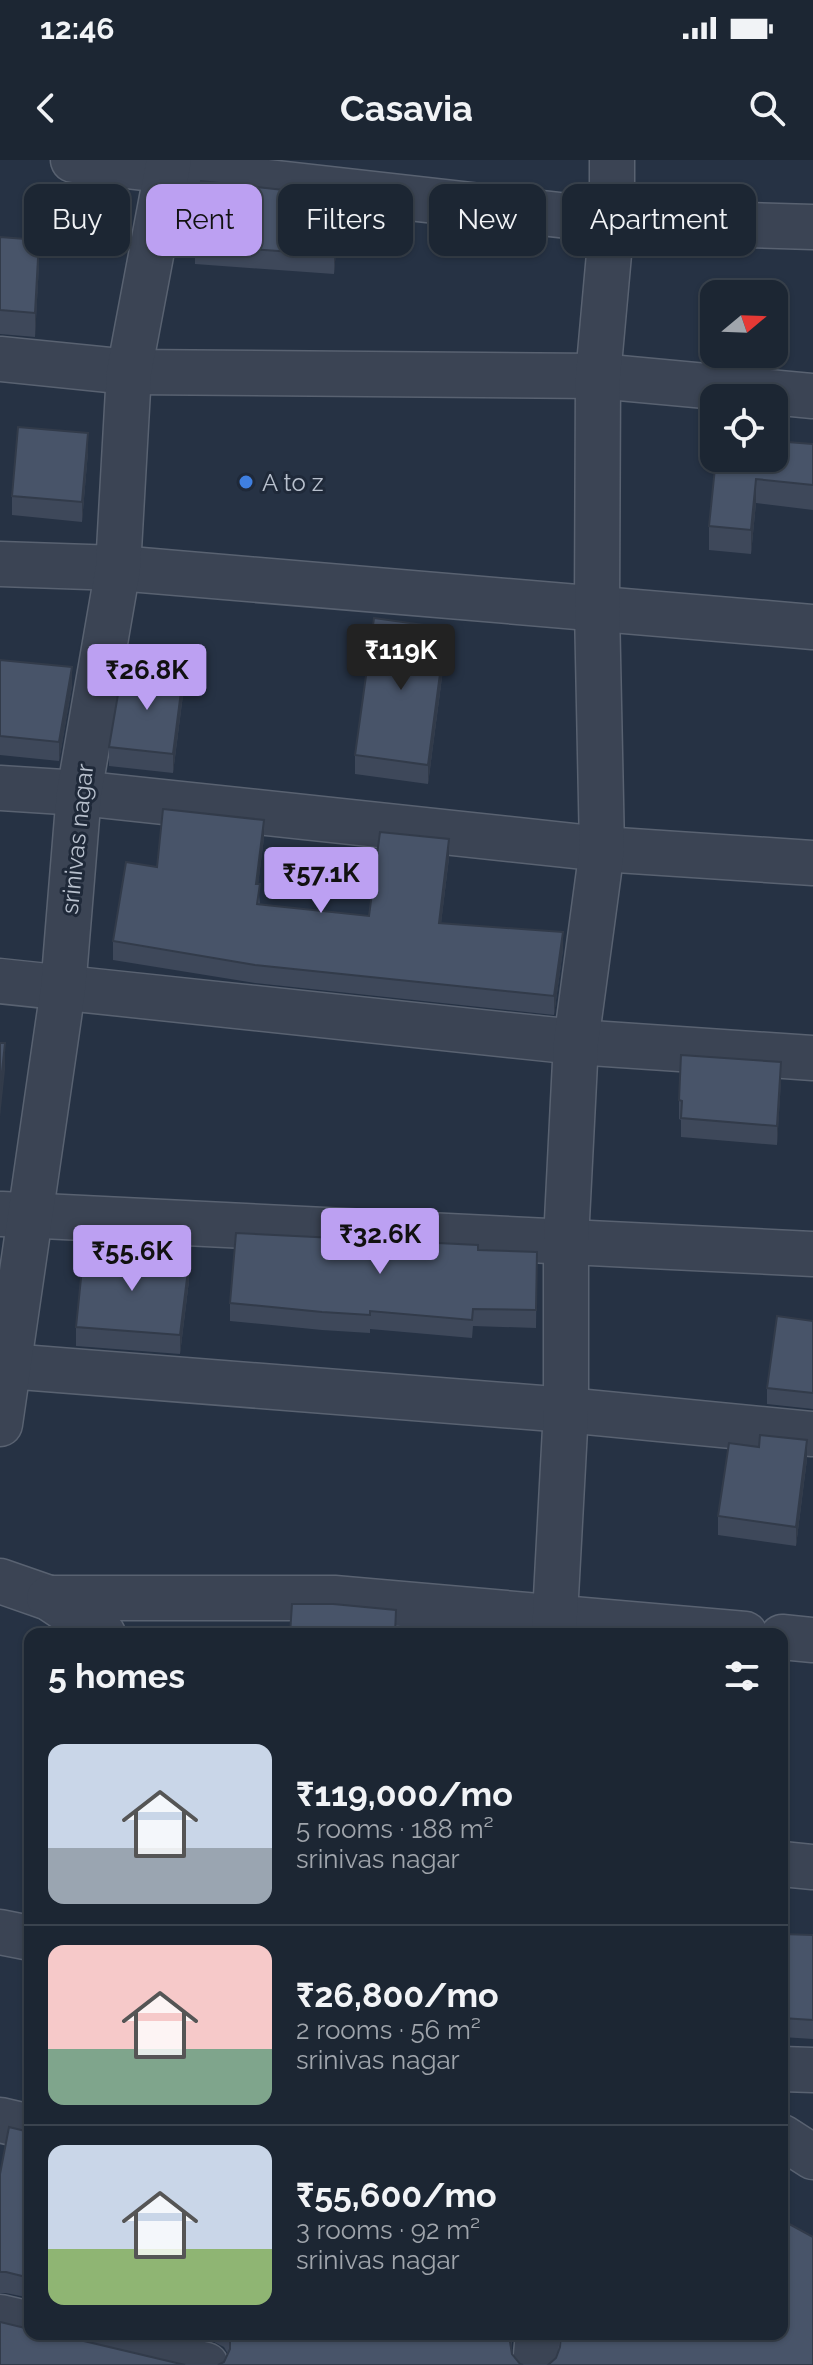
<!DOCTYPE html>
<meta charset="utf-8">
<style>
:root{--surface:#1c2633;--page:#252e3b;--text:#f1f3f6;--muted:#a0a5ac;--line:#3a434e;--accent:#bca0f2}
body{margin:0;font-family:Raleway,sans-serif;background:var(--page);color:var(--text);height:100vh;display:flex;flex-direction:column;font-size:30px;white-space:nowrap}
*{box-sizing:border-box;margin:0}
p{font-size:26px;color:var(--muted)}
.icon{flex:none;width:44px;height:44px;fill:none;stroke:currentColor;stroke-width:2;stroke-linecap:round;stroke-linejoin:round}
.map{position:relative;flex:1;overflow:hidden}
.drawer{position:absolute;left:24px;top:1468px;width:764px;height:712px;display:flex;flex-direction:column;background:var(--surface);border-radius:16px;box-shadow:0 2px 6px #0004,0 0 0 2px var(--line)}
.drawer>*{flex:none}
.banner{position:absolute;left:24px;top:24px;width:766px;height:72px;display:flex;gap:16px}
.needle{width:52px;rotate:71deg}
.controls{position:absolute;left:700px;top:120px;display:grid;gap:16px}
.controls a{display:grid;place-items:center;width:88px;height:88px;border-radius:16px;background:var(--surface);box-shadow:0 2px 6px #0004,0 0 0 2px var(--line);font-size:40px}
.price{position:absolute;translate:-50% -68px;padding:0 18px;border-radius:8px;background:var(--accent);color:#111;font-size:26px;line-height:52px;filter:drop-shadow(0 2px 4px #0008)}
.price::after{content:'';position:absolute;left:50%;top:48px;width:24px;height:18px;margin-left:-12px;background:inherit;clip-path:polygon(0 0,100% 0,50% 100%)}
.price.current{background:#222;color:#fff}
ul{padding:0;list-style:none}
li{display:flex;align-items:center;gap:24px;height:200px;padding:0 24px}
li+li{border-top:2px solid var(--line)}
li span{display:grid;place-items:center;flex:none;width:224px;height:160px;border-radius:16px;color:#555}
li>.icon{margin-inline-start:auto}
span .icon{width:96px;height:96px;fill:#fffc;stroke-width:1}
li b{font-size:34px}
h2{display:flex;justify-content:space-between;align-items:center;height:96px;padding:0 24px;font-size:34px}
.tag{padding:0 28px;border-radius:16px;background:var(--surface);box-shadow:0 2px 6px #0004,0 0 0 2px var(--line);font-size:28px;line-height:72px}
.tag.current{background:var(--accent);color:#111}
.status{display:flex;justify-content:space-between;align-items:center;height:56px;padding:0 40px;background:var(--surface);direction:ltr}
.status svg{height:22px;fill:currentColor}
header{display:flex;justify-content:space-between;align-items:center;height:104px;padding:0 24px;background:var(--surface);font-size:36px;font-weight:700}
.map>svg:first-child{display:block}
</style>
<div class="status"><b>12:46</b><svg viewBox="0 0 49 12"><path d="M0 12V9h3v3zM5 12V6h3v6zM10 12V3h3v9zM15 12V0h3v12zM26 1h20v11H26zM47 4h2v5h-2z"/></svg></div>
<header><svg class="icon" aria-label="back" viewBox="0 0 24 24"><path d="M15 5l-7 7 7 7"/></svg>Casavia<svg class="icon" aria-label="search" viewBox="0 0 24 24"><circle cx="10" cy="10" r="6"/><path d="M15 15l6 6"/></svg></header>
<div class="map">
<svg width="813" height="2205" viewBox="0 0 813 2205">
<rect width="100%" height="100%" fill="#263244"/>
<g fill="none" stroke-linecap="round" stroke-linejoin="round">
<g stroke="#596271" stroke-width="47">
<g id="minor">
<path d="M 73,0 L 612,61 L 813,67"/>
<path d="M 0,199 L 129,212 L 598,216 L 813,236"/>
<path d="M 0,404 L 118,408 L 813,467"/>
<path d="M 0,628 L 79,633 L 602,689 L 813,703"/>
<path d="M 0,821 L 576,882 L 813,898"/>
<path d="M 2,1054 L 813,1094"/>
<path d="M 8,1206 L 566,1250 L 813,1274"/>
<path d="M 0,1264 L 63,829 L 79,633 L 118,408 L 129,212 L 169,0"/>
<path d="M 0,1421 L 49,1438 L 103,1474"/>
<path d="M 49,1438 L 334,1438 L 745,1474"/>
<path d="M 554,1474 L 566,1250 L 566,1080 L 576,882 L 602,689 L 597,449 L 598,216 L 612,61 L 612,0"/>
<path d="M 782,1477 L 813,1480"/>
<path d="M 782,1704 L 813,1707"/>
<path d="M 0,1772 L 30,1778"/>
<path d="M 782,1909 L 813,1910"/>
<path d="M 0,1960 L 30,1967"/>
<path d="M 782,1977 L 813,1997"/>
<path d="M 0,2157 L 30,2164"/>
<path d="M 73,2174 L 206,2205"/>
<path d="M 535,2205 L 538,2174"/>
</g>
</g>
<use href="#minor" stroke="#3b4454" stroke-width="44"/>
</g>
<g fill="#3e485a">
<path d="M 339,55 L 334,114 L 195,104 L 195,85 Z"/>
<path d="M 0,77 L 39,104 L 35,177 L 0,174 Z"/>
<path d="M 813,284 L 813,350 L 756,343 L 751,394 L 709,390 L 709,366 L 716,298 Z"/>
<path d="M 88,292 L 82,362 L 12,355 L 12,336 Z"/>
<path d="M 446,487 L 428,624 L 355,614 L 355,595 Z"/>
<path d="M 0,500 L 72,526 L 59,601 L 0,595 Z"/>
<path d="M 183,535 L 173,613 L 109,606 L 109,587 Z"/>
<path d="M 264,678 L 258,724 L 260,744 L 369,756 L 449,698 L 441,763 L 563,790 L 554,855 L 255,823 L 113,800 L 113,781 L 157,707 Z"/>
<path d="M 781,921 L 777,985 L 681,977 L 681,960 L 679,959 L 679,940 Z"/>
<path d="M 478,1090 L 537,1092 L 536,1168 L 473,1166 L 472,1178 L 370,1169 L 370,1173 L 322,1170 L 230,1161 L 230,1143 Z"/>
<path d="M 189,1121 L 180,1194 L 76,1186 L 76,1167 Z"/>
<path d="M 813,1161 L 813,1249 L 767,1244 L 767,1228 Z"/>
<path d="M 759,1287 L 807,1299 L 796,1386 L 718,1375 L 718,1356 Z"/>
<path d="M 782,1774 L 813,1775 L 813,1879 L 782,1877 Z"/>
<path d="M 30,1970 L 30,2138 L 6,2133 L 0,2133 L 0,2014 L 25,1971 Z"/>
<path d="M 183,2174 L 513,2174 L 511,2190 L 224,2202 L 228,2194 L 224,2187 L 212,2181 Z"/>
</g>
<g fill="#323b4a">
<path d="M 339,36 L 339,55 L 334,114 L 334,95 Z"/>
<path d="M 39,80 L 39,104 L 35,177 L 35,153 Z"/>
<path d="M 88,273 L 88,292 L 82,362 L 82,342 Z"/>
<path d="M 756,319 L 756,343 L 751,394 L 751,370 Z"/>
<path d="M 446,468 L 446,487 L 428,624 L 428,605 Z"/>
<path d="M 72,507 L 72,526 L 59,601 L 59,582 Z"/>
<path d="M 183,516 L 183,535 L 173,613 L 173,594 Z"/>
<path d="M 264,660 L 264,678 L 256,742 L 256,724 Z"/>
<path d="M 449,679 L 449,698 L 439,781 L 439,763 Z"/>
<path d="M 563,772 L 563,790 L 554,855 L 554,836 Z"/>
<path d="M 5,883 L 5,910 L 0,957 L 0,931 Z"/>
<path d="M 781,902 L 781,921 L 777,985 L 777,966 Z"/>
<path d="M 189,1102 L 189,1121 L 180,1194 L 180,1175 Z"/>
<path d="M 807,1280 L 807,1299 L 796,1386 L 796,1367 Z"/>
</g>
<g fill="#485469" stroke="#323b4a" stroke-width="2">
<path d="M 201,21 L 339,36 L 334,95 L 195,85 Z"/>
<path d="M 0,77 L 39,80 L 35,153 L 0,150 Z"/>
<path d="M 723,228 L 765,232 L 765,238 L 722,238 Z"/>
<path d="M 18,267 L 88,273 L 82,342 L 12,336 Z"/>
<path d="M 774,281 L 813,284 L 813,325 L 756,319 L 751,370 L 709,366 L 716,298 L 774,298 Z"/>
<path d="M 374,458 L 446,468 L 428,605 L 355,595 Z"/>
<path d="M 0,500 L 72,507 L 59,582 L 0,576 Z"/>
<path d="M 122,511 L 183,516 L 173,594 L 109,587 Z"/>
<path d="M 163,649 L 264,660 L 256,724 L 260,724 L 257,744 L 369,756 L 380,672 L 449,679 L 439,763 L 563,772 L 554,836 L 255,805 L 113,781 L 126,702 L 157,707 Z"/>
<path d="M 0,883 L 5,883 L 0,931 Z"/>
<path d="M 681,895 L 781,902 L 777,966 L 681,958 L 682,941 L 679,940 Z"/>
<path d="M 236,1073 L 478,1085 L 478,1090 L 537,1092 L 536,1150 L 473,1149 L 472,1160 L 370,1151 L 370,1155 L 322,1152 L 230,1143 Z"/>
<path d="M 84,1089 L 189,1102 L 180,1175 L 76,1167 Z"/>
<path d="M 777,1156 L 813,1161 L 813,1233 L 767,1228 Z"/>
<path d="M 760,1275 L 807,1280 L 796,1367 L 718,1356 L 729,1283 L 759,1287 Z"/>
<path d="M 292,1444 L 333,1444 L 396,1450 L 395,1474 L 290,1474 Z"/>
<path d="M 782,1774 L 813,1775 L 813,1860 L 782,1858 Z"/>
<path d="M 9,1967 L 25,1971 L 30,1970 L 30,2118 L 6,2112 L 0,2112 L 0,2014 Z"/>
<path d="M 782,2060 L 813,2077 L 813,2205 L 548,2205 L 556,2198 L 560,2187 L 561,2174 L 782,2174 Z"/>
<path d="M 0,2162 L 25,2168 L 30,2167 L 30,2174 L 61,2174 L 67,2177 L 185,2205 L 0,2205 Z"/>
<path d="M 228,2174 L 511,2174 L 510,2182 L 512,2194 L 520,2204 L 523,2205 L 218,2205 L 224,2202 L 230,2189 L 230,2178 Z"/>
</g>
<circle fill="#3f7fe0" stroke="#1f2939" stroke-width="3" cx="246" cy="322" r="8"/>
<g text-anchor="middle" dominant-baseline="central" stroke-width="6" stroke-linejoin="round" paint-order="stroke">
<g font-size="24" fill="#b8c0cd" stroke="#1f2939" text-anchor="start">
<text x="262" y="322">A to z</text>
</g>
<g font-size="24" fill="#b8c0cd" stroke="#1f2939">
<text transform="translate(77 679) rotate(-84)">srinivas nagar</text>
</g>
</g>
</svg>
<div class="controls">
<a><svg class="needle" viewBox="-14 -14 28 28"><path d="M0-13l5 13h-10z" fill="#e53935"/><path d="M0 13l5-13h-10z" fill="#a0a5ac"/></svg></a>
<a><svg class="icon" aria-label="locate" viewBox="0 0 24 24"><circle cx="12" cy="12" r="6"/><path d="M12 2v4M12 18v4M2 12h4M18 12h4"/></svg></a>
</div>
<b class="price current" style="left:401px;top:532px">₹119K</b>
<b class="price" style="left:147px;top:552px">₹26.8K</b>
<b class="price" style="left:321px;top:755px">₹57.1K</b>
<b class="price" style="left:380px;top:1116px">₹32.6K</b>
<b class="price" style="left:132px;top:1133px">₹55.6K</b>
<div class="banner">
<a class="tag">Buy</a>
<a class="tag current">Rent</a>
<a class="tag">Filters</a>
<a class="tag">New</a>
<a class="tag">Apartment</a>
</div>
<section class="drawer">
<h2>5 homes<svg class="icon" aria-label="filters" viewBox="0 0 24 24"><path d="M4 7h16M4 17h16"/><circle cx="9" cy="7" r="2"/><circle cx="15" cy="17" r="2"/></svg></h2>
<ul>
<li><span style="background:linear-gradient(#c9d6e8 65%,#9aa5b1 0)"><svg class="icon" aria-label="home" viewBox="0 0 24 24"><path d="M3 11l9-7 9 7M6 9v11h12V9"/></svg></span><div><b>₹119,000/mo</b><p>5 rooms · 188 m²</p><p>srinivas nagar</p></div></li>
<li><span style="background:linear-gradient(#f6c9c9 65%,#7fa58c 0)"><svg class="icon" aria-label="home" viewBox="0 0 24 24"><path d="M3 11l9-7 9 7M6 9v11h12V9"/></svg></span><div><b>₹26,800/mo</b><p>2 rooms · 56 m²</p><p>srinivas nagar</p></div></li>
<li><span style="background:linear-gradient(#c9d6e8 65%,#8fb573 0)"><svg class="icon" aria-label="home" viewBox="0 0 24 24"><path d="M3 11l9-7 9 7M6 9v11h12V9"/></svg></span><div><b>₹55,600/mo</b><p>3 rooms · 92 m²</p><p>srinivas nagar</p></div></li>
</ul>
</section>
</div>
